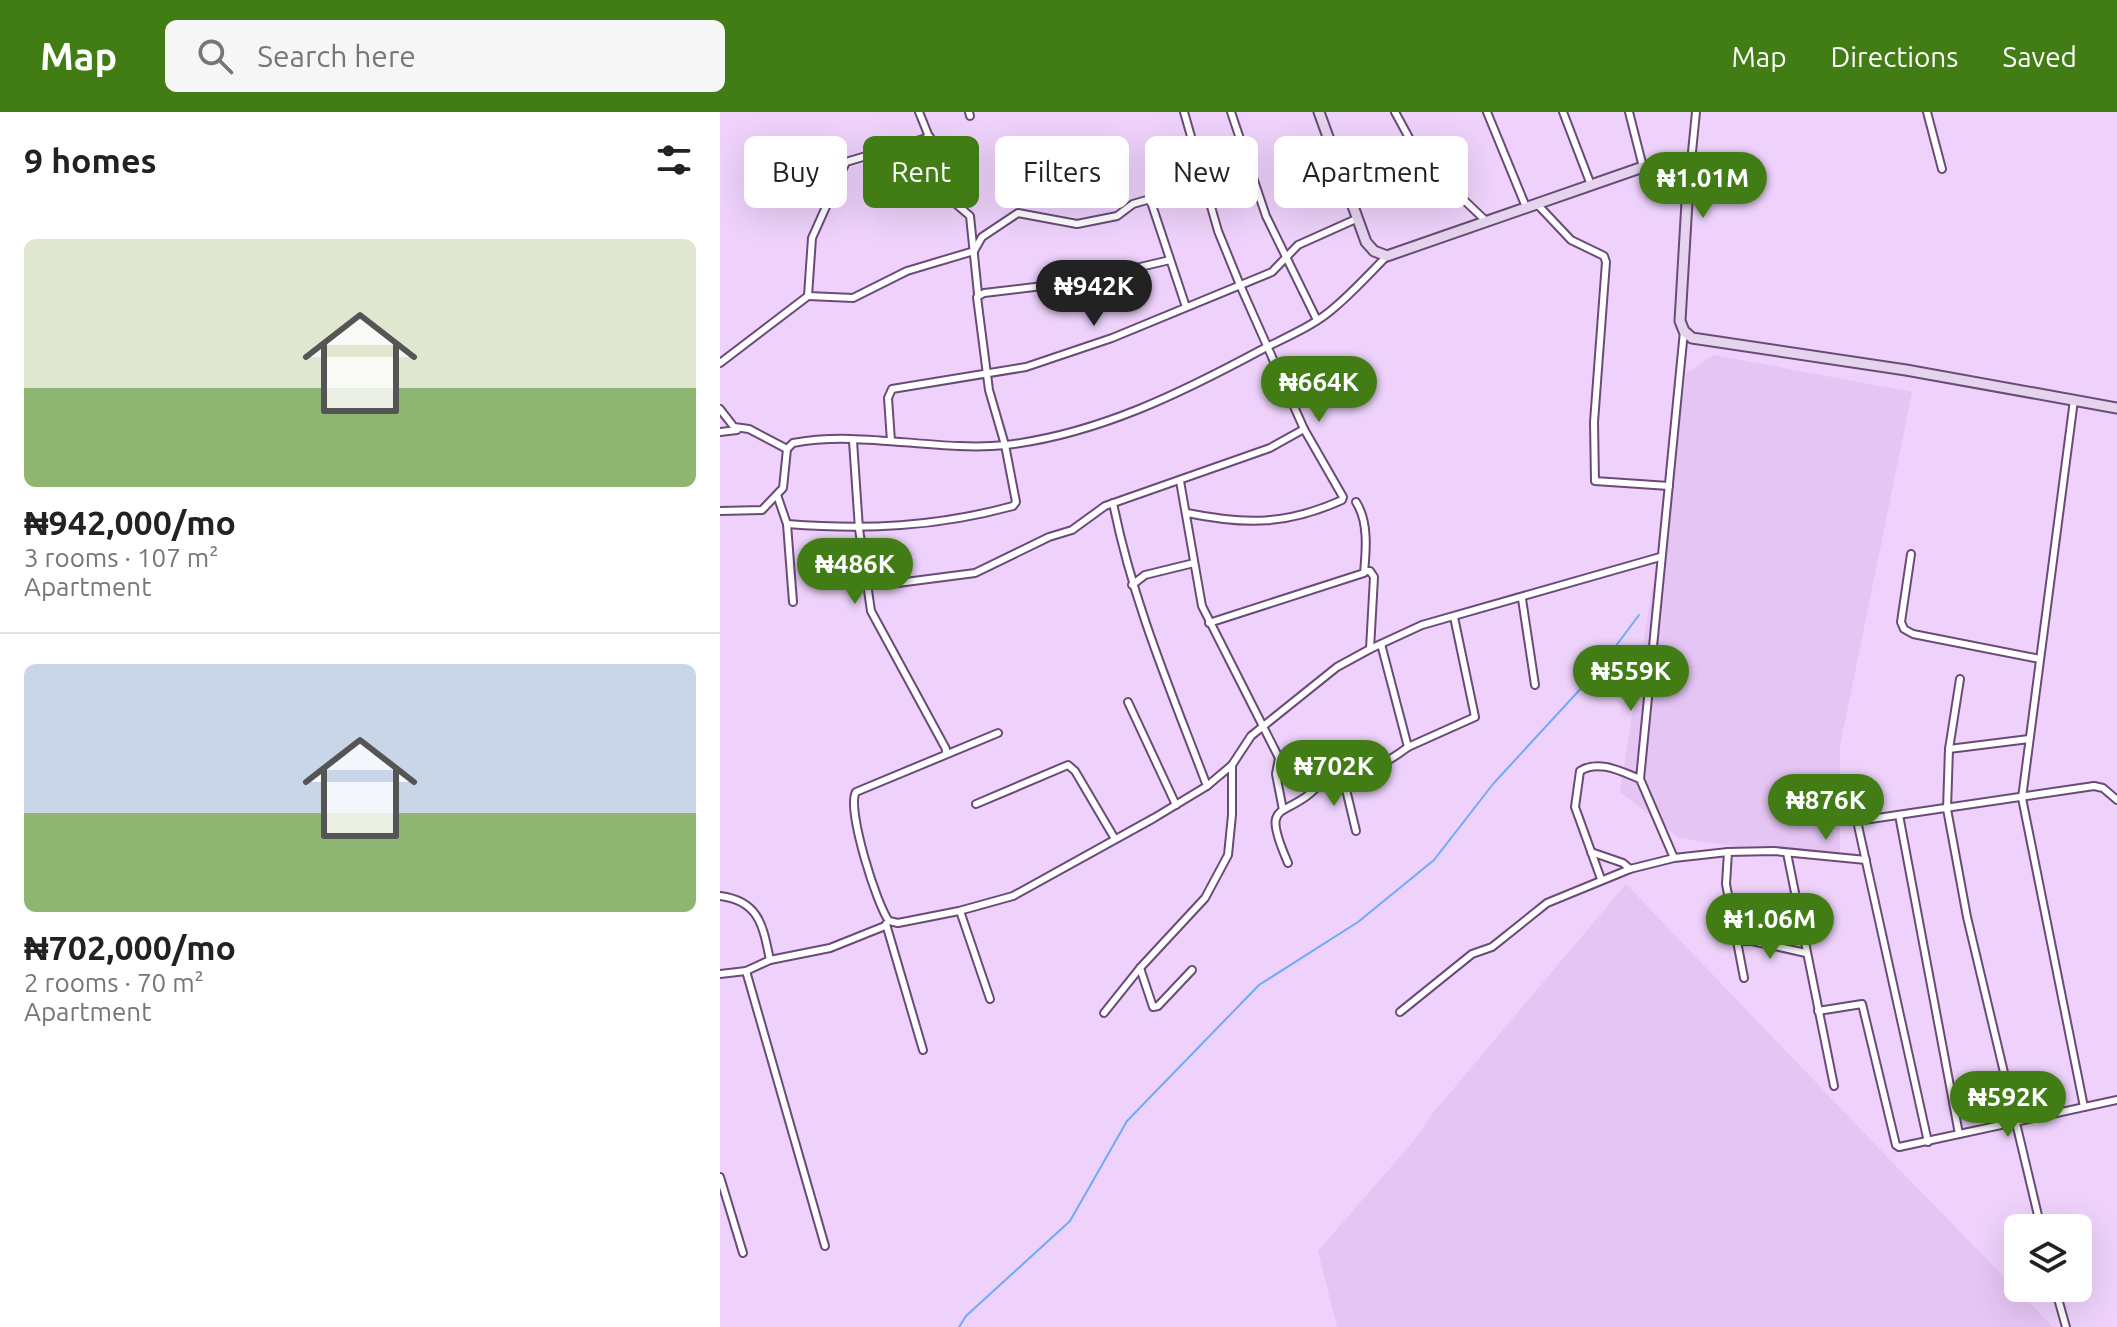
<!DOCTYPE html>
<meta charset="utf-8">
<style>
:root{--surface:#fff;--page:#f6f6f6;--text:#222;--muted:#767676;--line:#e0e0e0;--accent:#417c15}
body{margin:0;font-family:Ubuntu,sans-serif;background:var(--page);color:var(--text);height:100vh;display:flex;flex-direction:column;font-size:30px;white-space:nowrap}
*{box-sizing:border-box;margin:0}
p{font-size:26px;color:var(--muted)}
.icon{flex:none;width:44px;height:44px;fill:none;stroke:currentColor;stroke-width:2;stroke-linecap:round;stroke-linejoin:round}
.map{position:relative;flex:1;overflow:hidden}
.side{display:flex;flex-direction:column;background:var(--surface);width:720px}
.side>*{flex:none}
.hud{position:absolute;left:24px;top:24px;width:760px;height:72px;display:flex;gap:16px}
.fabs{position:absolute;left:1284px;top:1102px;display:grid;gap:16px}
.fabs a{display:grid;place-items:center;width:88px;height:88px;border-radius:12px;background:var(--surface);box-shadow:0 8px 32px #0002;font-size:40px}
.price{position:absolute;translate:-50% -68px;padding:0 18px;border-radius:28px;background:var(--accent);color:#fff;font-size:26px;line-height:52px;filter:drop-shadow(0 2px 4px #0008)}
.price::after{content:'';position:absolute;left:50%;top:48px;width:24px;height:18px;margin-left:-12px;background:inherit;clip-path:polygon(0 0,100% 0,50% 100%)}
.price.active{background:#222;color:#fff}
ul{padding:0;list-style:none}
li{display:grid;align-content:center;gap:16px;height:424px;padding:0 24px}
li+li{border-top:2px solid var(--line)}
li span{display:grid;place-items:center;height:248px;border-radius:12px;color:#555}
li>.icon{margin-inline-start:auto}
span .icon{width:144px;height:144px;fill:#fffc;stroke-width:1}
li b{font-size:34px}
h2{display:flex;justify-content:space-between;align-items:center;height:96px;padding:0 24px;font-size:34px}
.pill{padding:0 28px;border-radius:12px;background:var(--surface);box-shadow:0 8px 32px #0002;font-size:28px;line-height:72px}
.pill.active{background:var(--accent);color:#fff}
header{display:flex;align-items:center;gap:48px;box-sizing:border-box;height:112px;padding:0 40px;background:var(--accent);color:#fff}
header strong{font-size:38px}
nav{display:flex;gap:44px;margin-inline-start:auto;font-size:28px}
.search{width:560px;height:72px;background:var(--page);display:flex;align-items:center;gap:20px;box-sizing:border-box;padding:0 28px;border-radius:12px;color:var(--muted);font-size:30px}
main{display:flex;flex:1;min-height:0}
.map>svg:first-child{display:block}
</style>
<header>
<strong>Map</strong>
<div class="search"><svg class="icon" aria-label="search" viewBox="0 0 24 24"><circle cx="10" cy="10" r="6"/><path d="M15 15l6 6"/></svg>Search here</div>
<nav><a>Map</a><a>Directions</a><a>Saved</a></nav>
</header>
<main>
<section class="side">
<h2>9 homes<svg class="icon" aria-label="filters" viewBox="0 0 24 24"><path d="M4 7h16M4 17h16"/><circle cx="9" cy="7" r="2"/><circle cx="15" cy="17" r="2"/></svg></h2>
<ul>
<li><span style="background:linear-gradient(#dfe7d0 60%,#8fb573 0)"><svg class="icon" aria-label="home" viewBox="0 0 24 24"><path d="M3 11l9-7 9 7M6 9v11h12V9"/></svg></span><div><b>₦942,000/mo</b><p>3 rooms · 107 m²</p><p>Apartment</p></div></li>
<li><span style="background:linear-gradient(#c9d6e8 60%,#8fb573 0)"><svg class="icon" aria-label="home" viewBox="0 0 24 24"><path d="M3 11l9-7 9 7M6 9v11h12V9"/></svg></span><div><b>₦702,000/mo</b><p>2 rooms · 70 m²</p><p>Apartment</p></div></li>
</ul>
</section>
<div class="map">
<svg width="1397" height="1215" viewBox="0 0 1397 1215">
<rect width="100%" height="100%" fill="#eed2fb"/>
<g fill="#e5c5f4">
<path d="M 994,243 L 1192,280 L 1120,634 L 1120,750 L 959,726 L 900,680 L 966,261 Z"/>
<path d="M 906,772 L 1173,1051 L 1333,1215 L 617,1215 L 598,1139 L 696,1026 L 712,1002 Z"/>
</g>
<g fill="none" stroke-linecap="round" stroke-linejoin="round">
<path stroke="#6dabfa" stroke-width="2" d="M 239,1215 L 246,1204 L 350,1109 L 407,1009 L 539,873 L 638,810 L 714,748 L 773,672 L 877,559 L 919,503"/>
<g stroke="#6a4b78" stroke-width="10">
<g id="street">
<path d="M 199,0 L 236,92 L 250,104 L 258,182"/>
<path d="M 249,0 L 250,4"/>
<path d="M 464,0 L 498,119 L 520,173 L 584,317 L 623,385 L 622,388 C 567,413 526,413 467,401"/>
<path d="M 511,0 L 546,104 L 597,208"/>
<path d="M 675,0 L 700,46 L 766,109"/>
<path d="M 767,0 L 806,95"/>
<path d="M 843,0 L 871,73"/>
<path d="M 909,0 L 923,55"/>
<path d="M 1207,0 L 1222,57"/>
<path d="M 969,70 L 976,0"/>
<path d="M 430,87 L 466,195"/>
<path d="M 817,92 L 851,128 L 884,144 L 886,150 L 874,310 L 875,369 L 949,374"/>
<path d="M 88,184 L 133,186 L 187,159 L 254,139 L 262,125 L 298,101 L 357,112 L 397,104 L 413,92 L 485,71"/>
<path d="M 0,251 L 88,184 L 92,126 L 126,50 L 210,25"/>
<path d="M 1354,288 L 1302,686 L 1364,995"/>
<path d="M 0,297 L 14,315 L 29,317 L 67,337"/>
<path d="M 0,320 L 17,318"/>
<path d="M 133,329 L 139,417 L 151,499 L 226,637 L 226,641"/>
<path d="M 171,329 L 168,286 L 172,277 L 306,255 L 392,226 L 552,160 L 578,133 L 636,107"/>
<path d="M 460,369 L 482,494 L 559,646 C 606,677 643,669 688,635 L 661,532"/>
<path d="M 57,383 L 67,412 L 73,490"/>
<path d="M 393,391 C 413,491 451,579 487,674"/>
<path d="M 0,399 L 42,398 L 63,376 L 67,337 L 73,331 C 141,318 217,340 286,333 C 378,322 461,281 541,238 C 566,225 594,214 615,195 C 633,180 650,161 667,144"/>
<path d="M 67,412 C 146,418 216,415 293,394 L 296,390 L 285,333 L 269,278 L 257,185 L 264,181 L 356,170 L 450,148"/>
<path d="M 1191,442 L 1181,510 L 1184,517 L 1193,522 L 1320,547"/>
<path d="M 645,459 L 650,459 L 654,465 L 650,537"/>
<path d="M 146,470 L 170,472 L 255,461 L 329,425 L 352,418 L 385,394 L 550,336 L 584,317"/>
<path d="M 412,473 L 425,463 L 474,451"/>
<path d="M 802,487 L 815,573"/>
<path d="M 489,511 L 644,461 C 646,439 649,410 636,390"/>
<path d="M 1240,567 L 1229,637 L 1227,697 L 1247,805 L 1321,1116"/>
<path d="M 408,590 L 456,693"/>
<path d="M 278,621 L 136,680 C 126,696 157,794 169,809 L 178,811 L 239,799 L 293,784 L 434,706 L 487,674 L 512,653 L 531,624 L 617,555 L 650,537 L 702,513 L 940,445"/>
<path d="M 688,635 L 755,605 L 734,505"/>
<path d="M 1229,637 L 1309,627"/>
<path d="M 559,646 L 556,662 L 563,698"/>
<path d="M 623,665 L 636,719"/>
<path d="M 256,692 L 348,653 L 355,659 L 395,727"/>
<path d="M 1179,703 L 1239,1022"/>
<path d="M 871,740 L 903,751 L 910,757"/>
<path d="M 1067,741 L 1114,974"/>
<path d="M 954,746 L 920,667 L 964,219"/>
<path d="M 568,751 C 537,680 569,712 604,667"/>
<path d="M 881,767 L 855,695 L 860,659 C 879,647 902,660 920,667"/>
<path d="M 0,784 C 40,789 43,815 50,848"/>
<path d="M 240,799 L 270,887"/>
<path d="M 166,812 L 203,938"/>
<path d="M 1018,829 L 1032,829 L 1086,841"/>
<path d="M 420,856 L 433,895 L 438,894 L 472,858"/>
<path d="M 26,859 L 105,1134"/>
<path d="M 0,862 L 26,859 L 50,848 L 110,836 L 165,814"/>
<path d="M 1024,866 L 1006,772 L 1008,740 L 1054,739 L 1146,748"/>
<path d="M 1098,899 L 1142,892 L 1176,1033 L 1179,1035 L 1397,988"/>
<path d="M 680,900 L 752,842 L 772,835 L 827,791 L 910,757 L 954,746 L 1008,740"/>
<path d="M 384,901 L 420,856 L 485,786 L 508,743 L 512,703 L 512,653"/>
<path d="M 1208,1030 L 1137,709 L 1374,674 L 1383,676 L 1397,688"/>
<path d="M 0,1065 L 23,1141"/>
<path d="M 1335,1176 L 1346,1215"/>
</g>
</g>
<g stroke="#6a4b78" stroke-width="13">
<path id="secondary" d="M 599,0 L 646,130 L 654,139 L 667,144 L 923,55 C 945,53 958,51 968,73 L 960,209 L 964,219 L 972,226 L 1186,258 L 1397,296"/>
</g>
<use href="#street" stroke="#fff" stroke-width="6"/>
<use href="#secondary" stroke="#e6d4ee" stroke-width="9"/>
</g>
</svg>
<div class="fabs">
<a><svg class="icon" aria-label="layers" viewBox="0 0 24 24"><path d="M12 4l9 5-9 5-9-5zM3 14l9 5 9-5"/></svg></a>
</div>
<b class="price" style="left:983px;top:108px">₦1.01M</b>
<b class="price active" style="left:374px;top:216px">₦942K</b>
<b class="price" style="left:599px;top:312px">₦664K</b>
<b class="price" style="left:135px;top:494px">₦486K</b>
<b class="price" style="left:911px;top:601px">₦559K</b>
<b class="price" style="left:614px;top:696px">₦702K</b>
<b class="price" style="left:1106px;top:730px">₦876K</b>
<b class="price" style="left:1050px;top:849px">₦1.06M</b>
<b class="price" style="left:1288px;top:1027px">₦592K</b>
<div class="hud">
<a class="pill">Buy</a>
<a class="pill active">Rent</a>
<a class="pill">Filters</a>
<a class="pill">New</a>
<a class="pill">Apartment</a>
</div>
</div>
</main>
